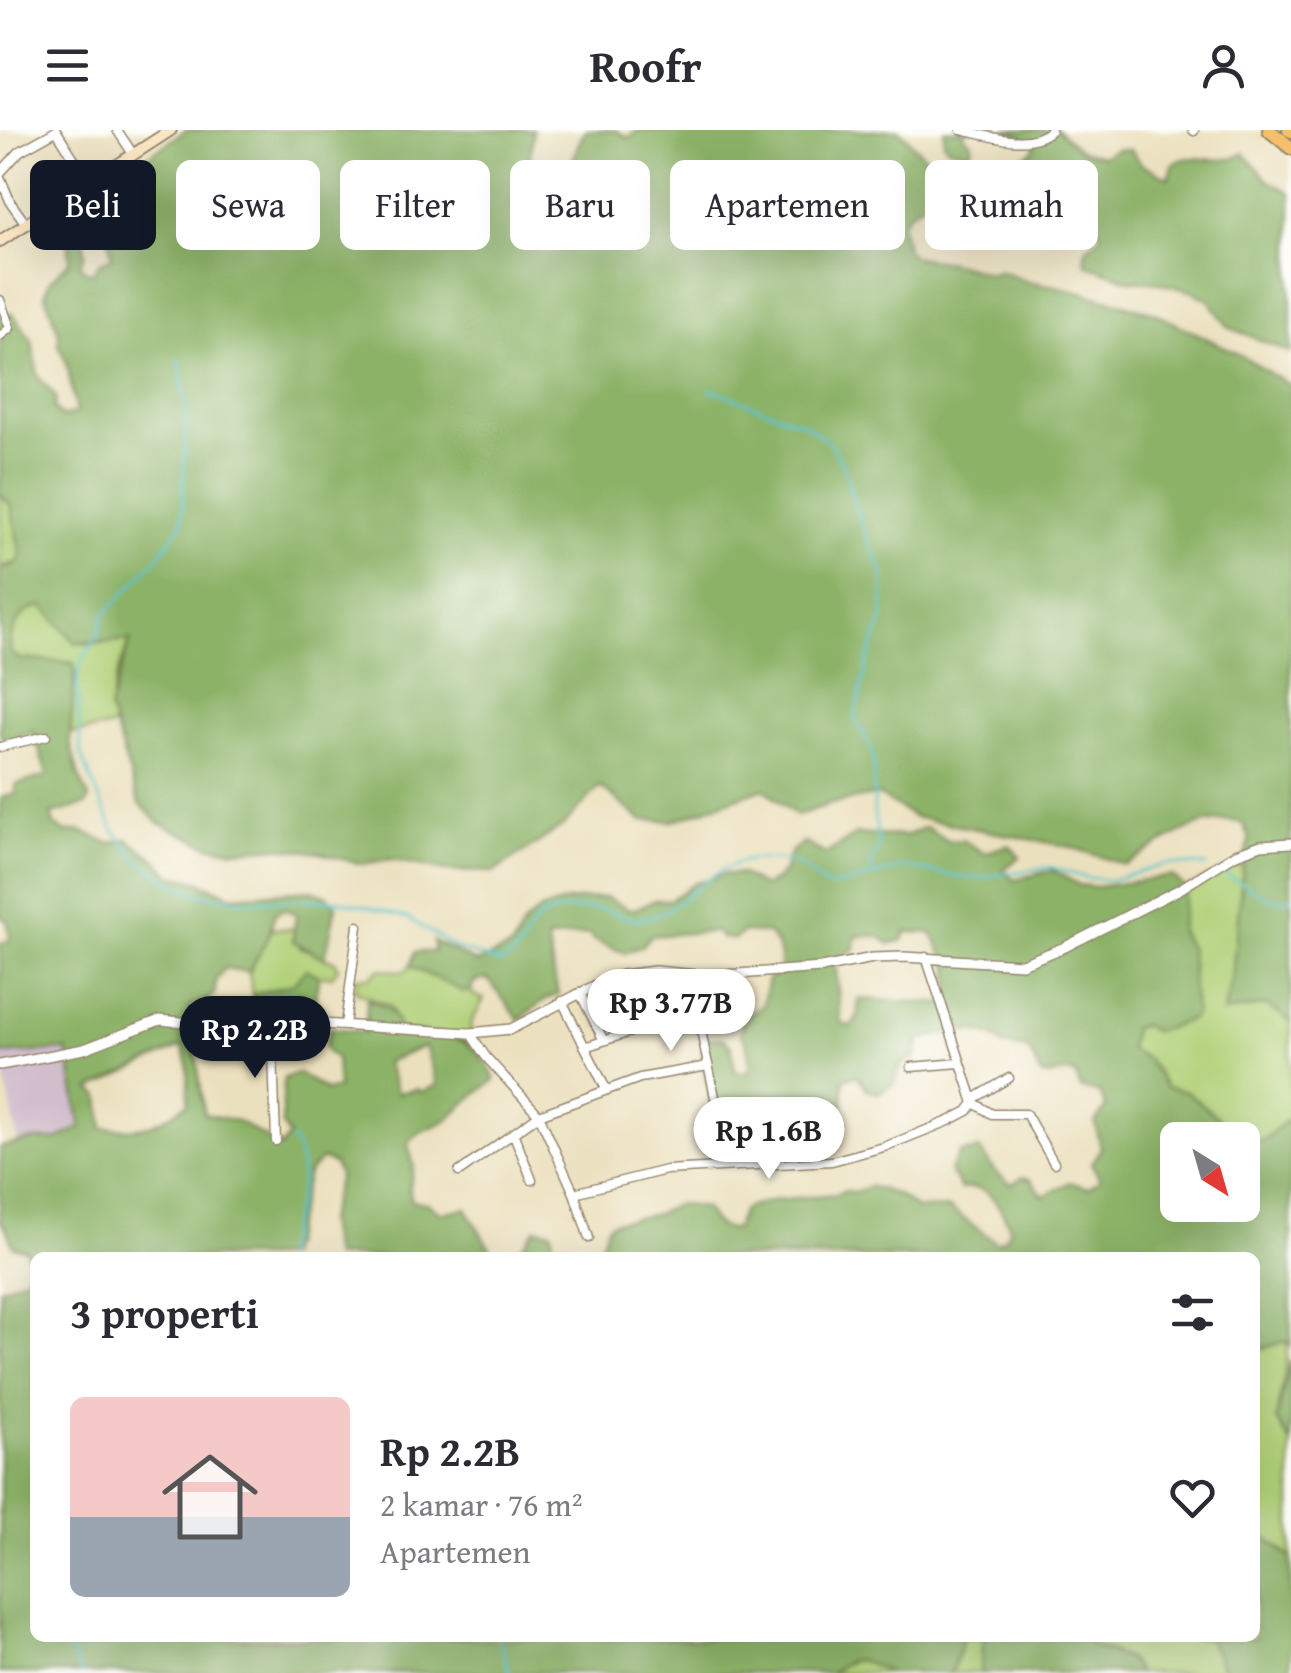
<!DOCTYPE html>
<html lang="id">
<meta charset="utf-8">
<style>
:root{--surface:#fff;--page:#f7f7f7;--text:#2b2b33;--muted:#7c7c81;--accent:#111827}
body{margin:0;font-family:"Gentium Book Plus",serif;background:var(--page);color:var(--text);height:100vh;display:flex;flex-direction:column;font-size:38px;white-space:nowrap}
*{box-sizing:border-box;margin:0}
p{font-size:32px;color:var(--muted)}
.icon{flex:none;width:55px;height:55px;fill:none;stroke:currentColor;stroke-width:2;stroke-linecap:round;stroke-linejoin:round}
.map{position:relative;flex:1;overflow:hidden}
.side{position:absolute;left:30px;top:1122px;width:1230px;height:390px;display:flex;flex-direction:column;background:var(--surface);border-radius:15px;box-shadow:0 10px 40px #0002}
.side>*{flex:none}
.banner{position:absolute;left:30px;top:30px;width:1232px;height:90px;display:flex;gap:20px}
.needle{width:65px;rotate:143deg}
.tools{position:absolute;left:1160px;top:992px;display:grid;gap:20px}
.tools a{display:grid;place-items:center;width:100px;height:100px;border-radius:15px;background:var(--surface);box-shadow:0 10px 40px #0002;font-size:50px}
.price{position:absolute;translate:-50% -85px;padding:0 22px;border-radius:35px;background:#fff;color:#222;font-size:32px;line-height:65px;filter:drop-shadow(0 2px 5px #0008)}
.price::after{content:'';position:absolute;left:50%;top:60px;width:30px;height:22px;margin-left:-15px;background:inherit;clip-path:polygon(0 0,100% 0,50% 100%)}
.price.selected{background:var(--accent);color:#fff}
ul{padding:0;list-style:none}
li{display:flex;align-items:center;gap:30px;height:250px;padding:0 40px}
li span{display:grid;place-items:center;flex:none;width:280px;height:200px;border-radius:15px;color:#555}
li>.icon{margin-inline-start:auto}
span .icon{width:120px;height:120px;fill:#fffc;stroke-width:1}
li b{font-size:42px}
h2{display:flex;justify-content:space-between;align-items:center;height:120px;padding:0 40px;font-size:42px}
.tag{padding:0 35px;border-radius:15px;background:var(--surface);box-shadow:0 10px 40px #0002;font-size:35px;line-height:90px}
.tag.selected{background:var(--accent);color:#fff}
header{display:flex;justify-content:space-between;align-items:center;height:130px;padding:0 40px;background:var(--surface);font-size:45px;font-weight:800}
.map>svg:first-child{display:block}
</style>
<header><svg class="icon" aria-label="menu" viewBox="0 0 24 24"><path d="M4 6h16M4 12h16M4 18h16"/></svg>Roofr<svg class="icon" aria-label="person" viewBox="0 0 24 24"><circle cx="12" cy="8" r="4"/><path d="M4 21q1-7 8-7t8 7"/></svg></header>
<div class="map">
<svg width="1291" height="1543" viewBox="0 0 1291 1543">
<rect width="100%" height="100%" fill="#fdfcf7"/>
<filter id="ink" filterUnits="userSpaceOnUse"><feTurbulence type="fractalNoise" baseFrequency=".01" numOctaves="2"/><feDisplacementMap in="SourceGraphic" scale="20" xChannelSelector="R" yChannelSelector="G"/><feConvolveMatrix kernelMatrix="1 2 1 2 8 2 1 2 1" color-interpolation-filters="sRGB"/></filter>
<filter id="wash" filterUnits="userSpaceOnUse"><feTurbulence type="fractalNoise" baseFrequency=".0048" numOctaves="4" result="noise"/><feDisplacementMap in="SourceGraphic" scale="40" xChannelSelector="R" yChannelSelector="G"/><feGaussianBlur stdDeviation="2.25" result="paint"/><feColorMatrix in="noise" values="0 0 0 0 0 0 0 0 0 0 0 0 0 0 0 0 0 1.4 0 .05"/><feComposite in="paint" operator="in"/></filter>
<g filter="url(#wash)">
<rect width="100%" height="100%" fill="#ebe0bd"/>
<path fill="#d1bdcc" d="M 67,919 L 81,998 L 56,1010 L 18,1012 L 0,924 Z"/>
<g fill="#b0d077" stroke="#767d4a" stroke-width="2.5">
<path d="M 0,364 L 11,375 L 21,425 L 19,432 L 0,437 Z"/>
<path d="M 35,476 L 42,476 L 76,513 L 90,514 L 130,510 C 119,538 107,567 114,597 L 70,604 L 75,542 L 73,533 L 19,529 L 11,523 C 7,505 19,484 35,476 Z"/>
<path d="M 1233,736 L 1243,737 L 1232,847 L 1224,882 L 1266,875 L 1291,891 L 1291,987 L 1264,1010 L 1248,1013 L 1187,962 L 1166,958 C 1152,941 1149,932 1129,919 L 1133,898 L 1143,895 L 1190,846 L 1190,820 L 1180,801 L 1186,758 Z"/>
<path d="M 272,799 L 295,799 L 300,817 L 336,832 L 338,838 L 332,846 L 319,846 L 306,840 L 293,854 L 252,865 L 249,842 Z"/>
<path d="M 410,836 L 464,861 L 471,860 L 472,864 L 484,869 L 471,893 L 470,913 L 452,907 L 399,900 L 390,876 L 355,861 L 357,847 L 370,847 L 380,839 L 404,842 Z"/>
<path d="M 1286,1211 C 1291,1230 1279,1266 1276,1289 L 1291,1313 L 1291,1428 L 1263,1406 L 1255,1386 L 1255,1220 Z"/>
<path d="M 963,1508 L 983,1508 L 980,1543 L 952,1543 Z"/>
<path d="M 1073,1508 L 1208,1508 L 1226,1543 L 1139,1543 L 1128,1529 Z"/>
<path d="M 856,1530 L 877,1534 L 891,1543 L 832,1543 L 842,1534 Z"/>
</g>
<g fill="#8cb268" stroke="#646e43" stroke-width="2.5" fill-rule="evenodd">
<path d="M 186,0 L 533,0 L 528,50 L 572,68 C 566,46 574,19 586,0 L 616,0 L 628,8 L 638,0 L 899,0 L 935,37 L 956,40 L 977,34 L 990,40 L 986,47 L 938,62 L 909,83 L 901,94 L 907,121 L 914,127 L 951,132 L 990,143 L 999,140 L 1028,151 L 1070,159 L 1152,182 L 1237,223 L 1291,256 L 1291,891 L 1266,875 L 1223,883 L 1232,847 L 1243,737 L 1249,709 L 1243,694 C 1205,679 1158,717 1125,735 L 1071,717 L 914,687 L 878,665 L 830,674 L 796,686 L 764,658 L 673,691 L 641,690 L 600,656 L 564,695 L 494,742 L 446,741 L 390,729 L 362,734 L 320,723 L 278,717 L 236,720 L 209,716 L 159,693 L 139,673 L 109,579 L 130,510 L 76,513 L 42,476 C 20,480 7,502 11,523 L 19,529 L 73,533 L 75,542 L 70,612 L 78,644 L 89,668 L 86,675 L 51,684 L 54,695 L 66,702 L 81,701 L 109,713 L 127,709 L 157,730 L 171,745 L 198,751 L 232,766 L 312,760 L 328,766 L 336,776 L 325,828 L 293,811 L 296,783 L 282,779 L 274,785 L 270,803 L 249,842 L 225,838 L 216,849 L 215,863 L 205,872 L 190,876 L 204,984 L 237,991 L 281,1017 L 289,1006 L 282,995 L 284,948 L 298,943 L 327,961 L 338,958 L 336,928 L 327,922 L 325,915 L 331,898 L 366,902 L 367,869 C 387,878 394,877 399,900 C 444,907 475,901 495,950 C 478,962 463,974 449,988 C 436,999 417,997 408,1015 L 414,1036 L 409,1058 L 412,1071 L 427,1073 L 442,1083 L 466,1078 L 495,1127 L 333,1127 L 327,1092 L 339,1045 L 334,1034 L 322,1029 L 308,1043 L 287,1127 L 35,1128 L 35,1508 L 963,1508 L 951,1543 C 934,1543 909,1543 892,1543 C 864,1535 860,1518 831,1543 L 0,1543 L 0,1158 L 24,1148 L 31,1137 L 26,1120 L 13,1116 L 5,1096 L 0,1092 L 0,1017 L 33,1010 L 56,1010 L 81,997 L 67,920 L 0,924 L 0,813 L 10,810 L 8,792 L 0,786 L 0,668 L 16,663 L 15,655 L 47,646 L 34,602 L 3,610 L 0,603 L 0,437 L 6,438 L 19,432 L 21,425 L 11,375 L 0,364 L 0,192 L 1,188 L 12,183 L 32,210 L 38,246 L 56,267 L 54,279 L 63,287 L 76,283 L 67,233 L 58,214 L 59,203 L 45,165 L 49,152 L 70,131 L 68,107 L 83,106 L 85,125 L 80,134 L 84,140 L 92,143 L 101,132 L 112,127 L 101,58 ZM 182,916 L 188,935 L 188,973 C 152,997 147,1001 103,998 L 100,966 L 91,959 ZM 425,916 L 437,955 L 422,962 L 417,959 L 397,963 L 386,932 Z"/>
<path d="M 944,0 L 966,0 L 964,6 L 972,13 L 970,23 L 948,18 L 944,12 Z"/>
<path d="M 1005,0 L 1057,0 L 1081,21 L 1103,26 L 1116,19 L 1131,20 L 1140,33 L 1169,48 L 1173,35 C 1194,18 1218,40 1244,23 L 1268,50 L 1291,63 L 1291,223 L 1228,197 L 1210,171 L 1194,162 L 1157,152 L 1128,150 L 1086,134 C 1081,117 1091,116 1101,105 L 1099,98 L 1067,77 L 1035,72 L 1003,83 L 972,89 L 967,95 L 951,95 L 943,83 C 953,67 977,66 995,66 L 1019,28 L 1032,22 L 1035,16 L 1032,11 Z"/>
<path d="M 926,697 L 948,711 L 963,710 L 984,723 L 1009,715 L 1020,727 L 1004,739 L 1014,750 L 1053,740 L 1079,755 L 1097,757 L 1172,746 L 1186,758 L 1180,801 L 1190,820 L 1195,883 L 1192,889 L 1155,902 L 1143,895 L 1133,898 L 1129,919 L 1148,930 L 1166,957 L 1187,962 L 1248,1013 L 1264,1010 L 1291,987 L 1291,1217 L 1286,1211 L 1255,1220 L 1255,1128 L 568,1127 L 601,1115 L 608,1095 L 614,1092 L 657,1084 L 678,1074 L 704,1078 C 715,1092 714,1099 735,1099 L 743,1080 L 750,1076 L 775,1070 L 836,1064 L 845,1060 L 855,1063 L 869,1056 L 898,1065 L 917,1079 L 949,1078 L 997,1113 L 1006,1107 L 1010,1097 C 999,1075 989,1052 961,1059 L 950,1041 L 959,1023 L 980,1020 L 996,1043 L 1011,1054 L 1023,1047 L 1030,1049 L 1043,1066 L 1070,1052 L 1088,1058 L 1100,1049 L 1091,1033 L 1101,1018 L 1095,992 L 1106,978 L 1100,963 L 1081,959 L 1075,944 C 1063,940 1054,948 1042,945 C 1024,916 1038,920 1003,915 C 983,891 947,904 919,910 L 916,928 L 902,934 L 894,954 L 878,963 L 867,959 L 857,945 L 844,949 L 843,976 L 828,978 L 826,987 L 831,1020 C 804,1026 797,1027 786,1001 L 779,999 L 756,1003 L 742,980 L 735,981 L 726,1006 L 718,1006 L 701,922 L 707,909 L 723,908 L 731,916 L 735,941 L 742,943 L 751,939 L 746,911 L 740,904 C 744,881 747,888 762,876 L 768,849 L 780,844 C 781,827 780,814 767,803 L 743,802 L 735,809 L 721,808 L 717,802 C 694,801 673,805 650,806 L 642,816 L 625,823 L 593,810 L 589,804 L 547,809 L 558,865 L 546,869 L 519,890 L 488,849 L 475,851 L 471,860 L 464,862 L 410,836 L 415,822 L 434,822 L 434,811 L 477,833 L 512,817 L 524,794 L 540,780 L 567,771 L 606,767 L 628,779 L 635,779 L 655,770 L 670,770 L 695,753 L 724,744 L 741,744 L 764,757 C 769,753 775,751 779,747 C 792,732 781,723 805,713 L 826,724 L 856,704 L 906,706 ZM 906,802 L 932,803 L 950,839 L 951,874 L 859,869 L 857,888 L 851,897 L 841,893 L 835,829 L 854,820 L 857,806 L 878,806 L 890,814 L 903,810 ZM 1178,1010 L 1242,1010 L 1242,1075 L 1178,1075 Z"/>
<path d="M 306,839 L 319,846 L 313,879 L 277,882 L 253,874 L 252,865 L 293,854 Z"/>
<path d="M 536,1098 L 552,1101 L 553,1118 L 564,1127 L 519,1127 L 521,1118 Z"/>
<path d="M 1291,1230 L 1291,1313 L 1276,1289 Z"/>
<path d="M 1255,1386 L 1263,1406 L 1291,1428 L 1291,1543 L 1226,1543 L 1208,1508 L 1255,1508 Z"/>
<path d="M 983,1508 L 1081,1508 L 1095,1517 L 1128,1529 L 1139,1543 L 980,1543 Z"/>
</g>
<g fill="none" stroke-linecap="round" stroke-linejoin="round">
<g stroke="#57c4cd" stroke-width="2.5">
<path d="M 179,229 L 186,285 L 182,393 L 157,429 L 103,486 L 98,506 L 80,534 L 77,549 L 81,626 L 113,699 L 138,730 L 180,757 L 202,765 L 244,771 L 336,770 L 369,777 L 408,788 L 455,818 L 501,833 C 528,821 526,792 546,785 C 562,778 590,777 607,781 C 617,783 626,790 636,789 C 686,788 706,727 764,729 C 774,729 792,731 801,736 C 813,742 817,755 832,757 L 905,737 L 971,749 L 1050,737 L 1087,748 L 1110,750 L 1167,734 L 1207,736"/>
<path d="M 710,259 L 805,294 L 830,313 L 844,337 L 857,383 L 884,446 L 883,489 L 868,529 L 855,588 L 872,620 L 874,634 L 874,683 L 879,718 L 871,733 L 872,745"/>
<path d="M 1218,741 L 1273,770 L 1291,769"/>
<path d="M 284,1128 C 289,1084 316,1051 292,1009"/>
<path d="M 499,1508 L 510,1543"/>
<path d="M 68,1513 L 81,1543"/>
</g>
</g>
</g>
<g filter="url(#ink)">
<g fill="none" stroke-linecap="round" stroke-linejoin="round">
<g stroke="#93856e" stroke-width="11">
<g id="minor">
<path d="M 56,0 L 88,51"/>
<path d="M 117,0 L 133,24"/>
<path d="M 961,0 C 988,5 1028,21 1051,0"/>
<path d="M 1193,0 L 1194,1"/>
<path d="M 0,43 L 20,21 L 56,1"/>
<path d="M 0,47 L 11,73 L 26,94"/>
<path d="M 0,170 L 10,198 L 0,206"/>
<path d="M 0,617 L 46,606"/>
<path d="M 698,845 C 695,885 705,919 713,957 C 718,983 722,1010 726,1036"/>
<path d="M 580,863 L 603,909"/>
<path d="M 562,871 L 606,959"/>
<path d="M 272,891 L 276,1011"/>
<path d="M 345,895 L 358,796"/>
<path d="M 470,903 L 486,927 L 539,985 L 574,1063 L 666,1040 L 832,1031 L 884,1017 L 949,991 L 968,981 L 974,973 L 926,827"/>
<path d="M 585,917 L 636,900"/>
<path d="M 911,937 L 960,933"/>
<path d="M 975,968 L 1009,948"/>
<path d="M 974,973 L 992,984 L 1026,984 L 1054,1033"/>
<path d="M 514,1005 L 532,1050"/>
<path d="M 459,1042 L 539,985 L 640,948 L 708,936"/>
<path d="M 574,1063 L 589,1108"/>
</g>
</g>
<g stroke="#93856e" stroke-width="12">
<path id="tertiary" d="M 0,935 L 84,919 L 160,890 L 192,893 L 238,889 L 470,903 L 511,899 L 598,854 L 622,845 L 655,841 L 698,845 L 738,844 L 821,838 L 873,828 L 904,827 L 1022,834 L 1065,817 L 1180,759 L 1236,724 L 1261,715 L 1291,713"/>
</g>
<g stroke="#93856e" stroke-width="14">
<path id="secondary" d="M 0,111 L 171,0"/>
</g>
<g stroke="#93856e" stroke-width="16">
<g id="motorway">
<path d="M 1269,0 L 1291,18"/>
<path d="M 1289,0 L 1291,1"/>
</g>
</g>
<use href="#minor" stroke="#fff" stroke-width="8"/>
<use href="#tertiary" stroke="#fff" stroke-width="9"/>
<use href="#secondary" stroke="#fbe6c4" stroke-width="10"/>
<use href="#motorway" stroke="#f6c06b" stroke-width="12"/>
</g>
</g>
</svg>
<div class="tools">
<a><svg class="needle" viewBox="-14 -14 28 28"><path d="M0-13l5 13h-10z" fill="#e53935"/><path d="M0 13l5-13h-10z" fill="#7c7c81"/></svg></a>
</div>
<b class="price" style="left:671px;top:924px">Rp 3.77B</b>
<b class="price selected" style="left:255px;top:951px">Rp 2.2B</b>
<b class="price" style="left:769px;top:1052px">Rp 1.6B</b>
<div class="banner">
<a class="tag selected">Beli</a>
<a class="tag">Sewa</a>
<a class="tag">Filter</a>
<a class="tag">Baru</a>
<a class="tag">Apartemen</a>
<a class="tag">Rumah</a>
</div>
<section class="side">
<h2>3 properti<svg class="icon" aria-label="filters" viewBox="0 0 24 24"><path d="M4 7h16M4 17h16"/><circle cx="9" cy="7" r="2"/><circle cx="15" cy="17" r="2"/></svg></h2>
<ul>
<li><span style="background:linear-gradient(#f6c9c9 60%,#9aa5b1 0)"><svg class="icon" aria-label="home" viewBox="0 0 24 24"><path d="M3 11l9-7 9 7M6 9v11h12V9"/></svg></span><div><b>Rp 2.2B</b><p>2 kamar · 76 m²</p><p>Apartemen</p></div><svg class="icon" aria-label="heart" viewBox="0 0 24 24"><path d="M12 20l-8-8c-3-5 5-10 8-4 3-6 11-1 8 4z"/></svg></li>
</ul>
</section>
</div>
